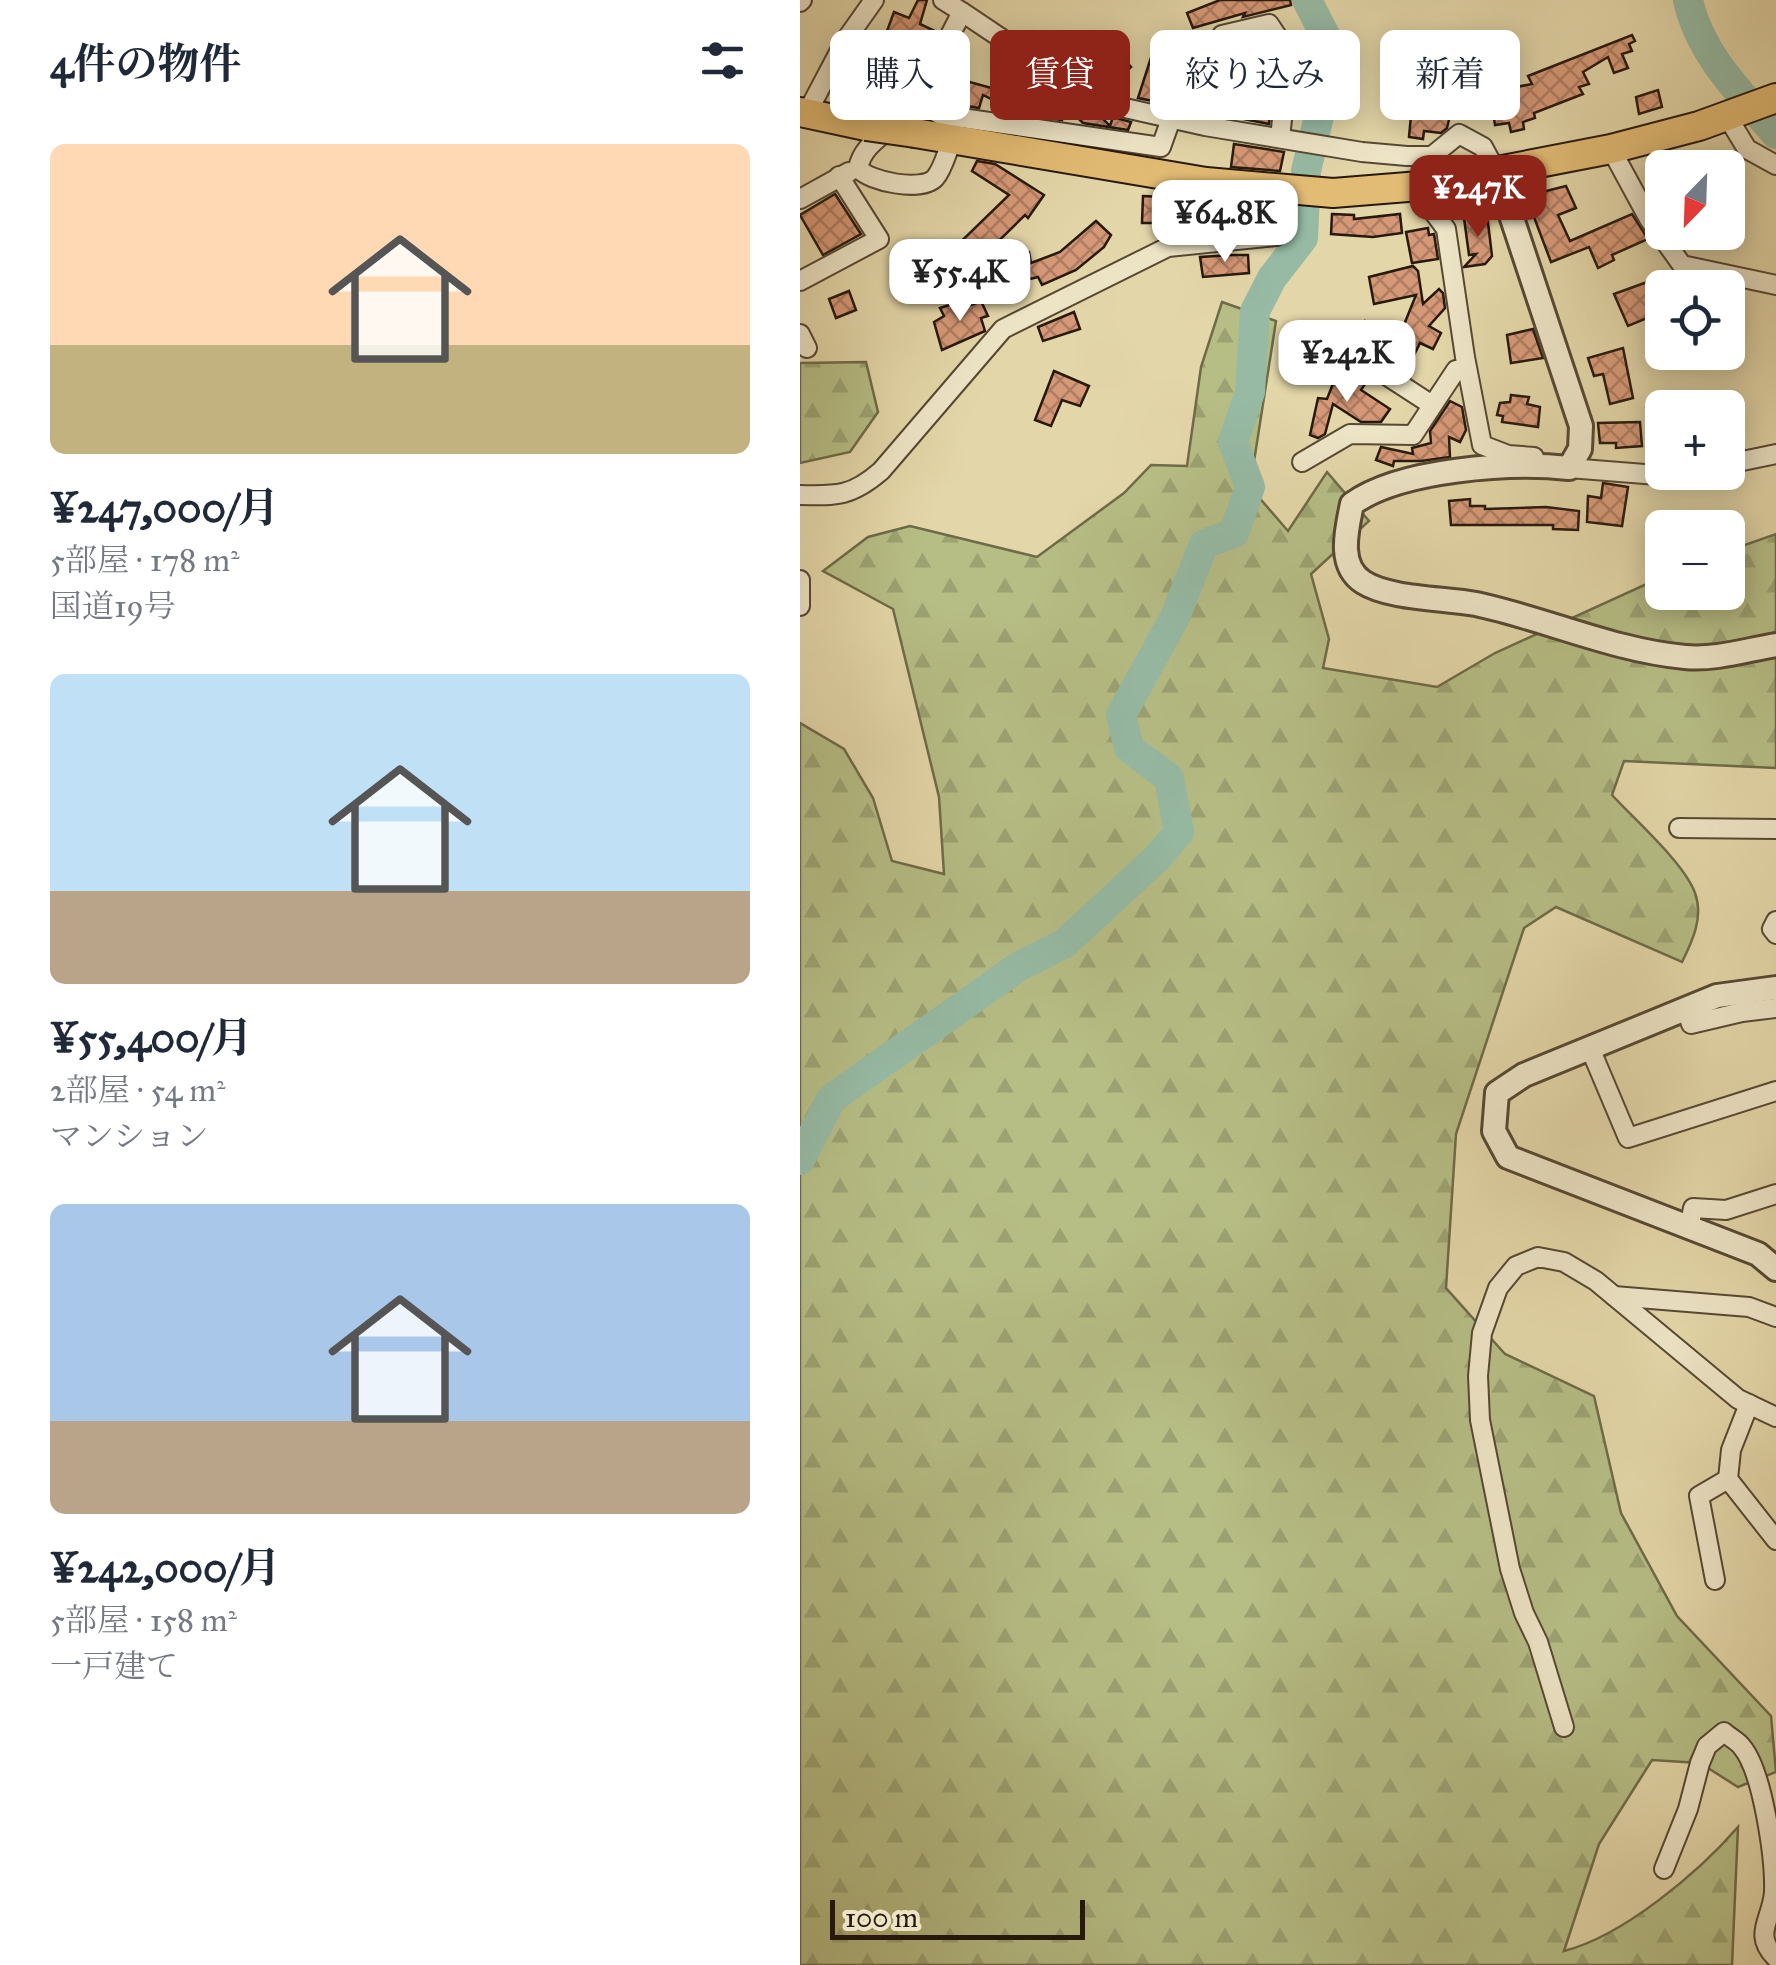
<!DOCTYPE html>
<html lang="ja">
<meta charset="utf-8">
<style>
:root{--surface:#fff;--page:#f2f2f3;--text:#1f2937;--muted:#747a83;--accent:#8f2418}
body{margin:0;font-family:"IM FELL Great Primer","Noto Serif JP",serif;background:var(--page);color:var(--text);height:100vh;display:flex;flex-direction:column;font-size:38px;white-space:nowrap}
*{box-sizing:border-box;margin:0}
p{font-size:32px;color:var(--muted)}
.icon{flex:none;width:55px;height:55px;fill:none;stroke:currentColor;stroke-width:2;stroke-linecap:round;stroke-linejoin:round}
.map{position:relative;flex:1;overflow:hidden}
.drawer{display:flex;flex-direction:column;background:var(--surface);width:800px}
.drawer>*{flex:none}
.hud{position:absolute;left:30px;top:30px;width:795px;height:90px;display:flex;gap:20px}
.needle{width:65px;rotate:203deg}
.controls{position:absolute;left:845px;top:150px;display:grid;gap:20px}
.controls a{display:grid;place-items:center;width:100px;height:100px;border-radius:15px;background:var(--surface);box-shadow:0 5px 25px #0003;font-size:50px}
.scale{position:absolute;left:30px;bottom:25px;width:255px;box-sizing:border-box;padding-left:10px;border:5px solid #27190c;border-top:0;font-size:28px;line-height:35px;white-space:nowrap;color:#27190c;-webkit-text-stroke:8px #ede4c6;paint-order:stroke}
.price{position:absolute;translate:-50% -85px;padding:0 22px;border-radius:20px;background:#fff;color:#222;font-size:32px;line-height:65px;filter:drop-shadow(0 2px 5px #0008)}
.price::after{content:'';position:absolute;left:50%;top:60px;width:30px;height:22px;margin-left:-15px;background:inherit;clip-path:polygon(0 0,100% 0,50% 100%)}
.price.active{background:var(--accent);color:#fff}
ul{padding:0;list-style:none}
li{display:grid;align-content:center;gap:20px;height:530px;padding:0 50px}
li span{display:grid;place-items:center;height:310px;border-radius:15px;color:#555}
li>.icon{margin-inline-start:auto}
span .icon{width:180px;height:180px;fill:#fffc;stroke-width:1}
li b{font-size:42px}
h2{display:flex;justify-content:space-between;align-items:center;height:120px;padding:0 50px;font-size:42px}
.pill{padding:0 35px;border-radius:15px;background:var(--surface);box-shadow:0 5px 25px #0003;font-size:35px;line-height:90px}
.pill.active{background:var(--accent);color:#fff}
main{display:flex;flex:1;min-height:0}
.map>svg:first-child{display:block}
</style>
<main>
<section class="drawer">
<h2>4件の物件<svg class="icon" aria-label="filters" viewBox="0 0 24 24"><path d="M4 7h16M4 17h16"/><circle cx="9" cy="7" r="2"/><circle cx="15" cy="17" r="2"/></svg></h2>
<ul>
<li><span style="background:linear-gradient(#ffd9b3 65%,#c2b280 0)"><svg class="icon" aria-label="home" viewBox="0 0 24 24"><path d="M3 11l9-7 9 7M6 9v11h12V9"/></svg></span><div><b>¥247,000/月</b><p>5部屋 · 178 m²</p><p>国道19号</p></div></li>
<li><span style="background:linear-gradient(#bfe0f5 70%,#b9a48a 0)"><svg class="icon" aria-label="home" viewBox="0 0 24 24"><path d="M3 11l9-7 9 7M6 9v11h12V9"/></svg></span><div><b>¥55,400/月</b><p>2部屋 · 54 m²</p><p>マンション</p></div></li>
<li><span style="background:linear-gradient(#a9c7e8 70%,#b9a48a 0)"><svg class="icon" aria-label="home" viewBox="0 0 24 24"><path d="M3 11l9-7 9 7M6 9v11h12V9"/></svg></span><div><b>¥242,000/月</b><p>5部屋 · 158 m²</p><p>一戸建て</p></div></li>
</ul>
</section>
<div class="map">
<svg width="976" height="1965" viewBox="0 0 976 1965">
<defs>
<pattern id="forest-firs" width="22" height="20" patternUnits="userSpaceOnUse" patternTransform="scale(2.5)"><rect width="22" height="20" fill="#b6bd85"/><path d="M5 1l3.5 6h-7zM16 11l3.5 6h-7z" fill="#9ca272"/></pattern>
<pattern id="building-cross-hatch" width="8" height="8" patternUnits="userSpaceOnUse" patternTransform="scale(2.5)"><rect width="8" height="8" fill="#d69977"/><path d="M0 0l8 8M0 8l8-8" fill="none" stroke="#ae7c60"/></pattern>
</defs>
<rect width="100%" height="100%" fill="#e3d6a8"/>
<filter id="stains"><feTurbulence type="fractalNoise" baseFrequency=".002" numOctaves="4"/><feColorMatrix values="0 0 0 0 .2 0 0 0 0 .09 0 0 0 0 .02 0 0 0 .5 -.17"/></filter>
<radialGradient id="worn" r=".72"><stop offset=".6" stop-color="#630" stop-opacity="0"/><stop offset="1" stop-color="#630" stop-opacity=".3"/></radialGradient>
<g fill="url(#forest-firs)" stroke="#6e6b48" stroke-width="2.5">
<path d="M 422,302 L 476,321 L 450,487 L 488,531 L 527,472 L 569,521 L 511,574 L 529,639 L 523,668 L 637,687 L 695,653 L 862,577 L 862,592 L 928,592 L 928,551 L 976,534 L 976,768 L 824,761 L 812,795 C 834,819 885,864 895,893 C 904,917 892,942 882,962 L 756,907 L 724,928 L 656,1134 L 646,1288 L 705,1354 L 794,1396 L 821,1513 L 877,1616 L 971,1716 L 976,1772 L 938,1787 L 900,1763 L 852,1760 L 799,1844 L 764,1951 C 823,1936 898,1873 938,1827 L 932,1965 L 0,1965 L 0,723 L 44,749 L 73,798 L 92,861 L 144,874 L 139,797 L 93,609 L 23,571 L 68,537 L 110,526 L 237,557 L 324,493 L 351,465 L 387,466 L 401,367 Z"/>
<path d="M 66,362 L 78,412 L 50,452 L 0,463 L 0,363 Z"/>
</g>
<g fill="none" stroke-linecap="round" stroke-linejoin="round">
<g stroke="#96baa4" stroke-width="30">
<path d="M 888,0 C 899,53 941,94 976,134"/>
<path d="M 0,1160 L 31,1099 L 218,967 L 265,943 L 356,859 L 379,832 L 369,778 L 329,748 L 321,715 L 375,617 L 404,544 L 434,533 L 450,487 L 433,442 L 450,392 L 455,311 L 472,278 L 503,238 L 506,171 L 534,53 L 507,0"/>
</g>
</g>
<g fill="url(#building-cross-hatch)" stroke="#27190c" stroke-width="2.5">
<path d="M 118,0 L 127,0 L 120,24 L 137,32 L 124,58 L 115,53 L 100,79 L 66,56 L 76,37 L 83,42 L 94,12 L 109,18 Z"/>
<path d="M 420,0 L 490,0 L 491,5 L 443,17 L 445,13 L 393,28 L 387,13 Z"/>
<path d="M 832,35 L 835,41 L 829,44 L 832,51 L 822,54 L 828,68 L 814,73 L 808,57 L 783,72 L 789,84 L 779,87 L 783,94 L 734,113 L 735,118 L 723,122 L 724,129 L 711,132 L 709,123 L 695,125 L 690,92 L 732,84 L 728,76 Z"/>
<path d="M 299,37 L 312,45 L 331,67 L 318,80 L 305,67 L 298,74 L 285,60 L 289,50 L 286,45 Z"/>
<path d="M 454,40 L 466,43 L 476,57 L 475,69 L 449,75 L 437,69 L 439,45 L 431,75 L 366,75 L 365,90 L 471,102 L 469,124 L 338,98 L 356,42 L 362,50 L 423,58 L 429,46 Z"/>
<path d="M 207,57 L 270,100 L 293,109 L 310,126 L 313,117 L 331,122 L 328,130 L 283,123 L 271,111 L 201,66 Z"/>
<path d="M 144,75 L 265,108 L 262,120 L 221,114 L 183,95 L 179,108 L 143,102 L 137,87 Z"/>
<path d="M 858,90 L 862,107 L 839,114 L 836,97 Z"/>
<path d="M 613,94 L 654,99 L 647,128 L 641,133 L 624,131 L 623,139 L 609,137 Z"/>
<path d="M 434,144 L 484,152 L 480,171 L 431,167 Z"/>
<path d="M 177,161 L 195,164 L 244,195 L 228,218 L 225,215 L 159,280 L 141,261 L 209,195 L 172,171 Z"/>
<path d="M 766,186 L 776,208 L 758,215 L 770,241 L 832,214 L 848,239 L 812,255 L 814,260 L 798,268 L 789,247 L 751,262 L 726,196 Z"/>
<path d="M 35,194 L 61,234 L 23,255 L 0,215 Z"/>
<path d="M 343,196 L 364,197 L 362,223 L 342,223 Z"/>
<path d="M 402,199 L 470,205 L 469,215 L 464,215 L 465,225 L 445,227 L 445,217 L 389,223 L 386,201 Z"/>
<path d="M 532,214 L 554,215 L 554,219 L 600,214 L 602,233 L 573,237 L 531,234 Z"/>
<path d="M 687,214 L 692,256 L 685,264 L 664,267 L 676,254 L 669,255 L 664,218 Z"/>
<path d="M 296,221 L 311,235 L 304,247 L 276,270 L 242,285 L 238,277 L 198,287 L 193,256 L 229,252 L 231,263 L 260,252 Z"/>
<path d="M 628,228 L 629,235 L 634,234 L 638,259 L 612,263 L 606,232 Z"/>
<path d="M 432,255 L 448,255 L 449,273 L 403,277 L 400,257 Z"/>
<path d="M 613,266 L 618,271 L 623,304 L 639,289 L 643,293 L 645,308 L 629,326 L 641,333 L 633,349 L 620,343 L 606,371 L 555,343 L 565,321 L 597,342 L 616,295 L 574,304 L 569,277 Z"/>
<path d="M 862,280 L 862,312 L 828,326 L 814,294 L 850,281 L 851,285 Z"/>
<path d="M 49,291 L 56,310 L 36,318 L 29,299 Z"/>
<path d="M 181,301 L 188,316 L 181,318 L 185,331 L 142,350 L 134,322 L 144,316 L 140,308 L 155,303 L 158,310 Z"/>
<path d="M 274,312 L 280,329 L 243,341 L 238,327 Z"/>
<path d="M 733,329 L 743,358 L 711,363 L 707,335 Z"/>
<path d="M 823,348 L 833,398 L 810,404 L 803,374 L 794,376 L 788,358 Z"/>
<path d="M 254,371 L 289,386 L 280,406 L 262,400 L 251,426 L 235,420 Z"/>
<path d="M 546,373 L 565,384 L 561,390 L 590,409 L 581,422 L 561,422 L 533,404 L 525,434 L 518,438 L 510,435 L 518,398 L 527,399 L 536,376 L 542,379 Z"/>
<path d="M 711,395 L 729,397 L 727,404 L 740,407 L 738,427 L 702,422 L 703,416 L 697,415 L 700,403 L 710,402 Z"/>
<path d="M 650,401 L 662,407 L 666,430 L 660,442 L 649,437 L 650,457 L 621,461 L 594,461 L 593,466 L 576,460 L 581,447 L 613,454 L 612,448 L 631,443 L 630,431 Z"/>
<path d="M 840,422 L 842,446 L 816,448 L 816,443 L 800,443 L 798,423 Z"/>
<path d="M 803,483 L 828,487 L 822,526 L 787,522 L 788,496 L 801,498 Z"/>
<path d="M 670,499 L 670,506 L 685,506 L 685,509 L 746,507 L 779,511 L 778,530 L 753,529 L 753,525 L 651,525 L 649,501 Z"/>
</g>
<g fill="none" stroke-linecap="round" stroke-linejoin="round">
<g stroke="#564833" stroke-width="22">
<g id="minor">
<path d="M 143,0 L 162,12 C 144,47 126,83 103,115 C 88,135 64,141 58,168 C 69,182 122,192 135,178 C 143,169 147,152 152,140"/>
<path d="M 0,2 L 2,0"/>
<path d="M 162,12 L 277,89 L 325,108 L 405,126 L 562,152 L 607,156 L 632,156 L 659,134 L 683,147 L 697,173"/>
<path d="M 422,35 L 469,24 L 489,54 L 480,138"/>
<path d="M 111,99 L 141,115 L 361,147 L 371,119"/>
<path d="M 7,113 L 45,41 L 74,0"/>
<path d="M 927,116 L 947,149 L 976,165"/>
<path d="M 811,149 L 849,219 L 882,265 L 976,285"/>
<path d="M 620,186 L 626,202 L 646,229 L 665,357 L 682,445 L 708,455 L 734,457"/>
<path d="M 0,199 L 49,172"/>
<path d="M 0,281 L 79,239 L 39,176"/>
<path d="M 0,334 L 7,348"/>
<path d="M 555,355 L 632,405"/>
<path d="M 502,462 L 550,434 L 613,435 L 656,370 L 667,369"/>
<path d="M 928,464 L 976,454"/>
<path d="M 769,468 L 870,476 L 887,472"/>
<path d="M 0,495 C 38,496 52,496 81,471 L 203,329 L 368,247 L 476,236 L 481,229 L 483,190"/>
<path d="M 0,580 L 0,606"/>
<path d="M 879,828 L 976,829"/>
<path d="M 976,921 L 972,929 L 976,934"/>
<path d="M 886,1008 L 891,1024 L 942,1012 L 976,1008"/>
<path d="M 790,1048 L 828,1138 L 976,1091"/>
<path d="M 889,1229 L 893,1208 L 926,1210 L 976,1194"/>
<path d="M 814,1296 L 949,1307 L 976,1317"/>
<path d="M 949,1404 L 931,1450 L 928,1479 L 976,1540"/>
<path d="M 915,1580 L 899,1496 L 928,1479"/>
<path d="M 764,1727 L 738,1642 L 724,1613 L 710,1569 L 680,1420 L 678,1376 L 682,1333 L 698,1288 L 716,1266 L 738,1257 L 764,1262 L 796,1281 L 938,1399 L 976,1417"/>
<path d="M 864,1869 L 888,1809 L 900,1763 L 907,1746 L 924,1732 C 929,1737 938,1741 942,1747 C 963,1772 975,1859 974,1892 C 972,1920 952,1934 976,1958"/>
</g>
</g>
<g stroke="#564833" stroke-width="28">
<g id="tertiary">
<path d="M 697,173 L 781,426 L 780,449 L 769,468 C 711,462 600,469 552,504 C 547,529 537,565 563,582 C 589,599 644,598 676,604 C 746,619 812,650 885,657 C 915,660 946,650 976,645"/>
<path d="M 976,988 L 917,996 L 724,1075 L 697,1093 L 694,1131 L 708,1157 L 958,1254 L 976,1269"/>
</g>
</g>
<g stroke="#27190c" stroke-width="32">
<g id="trunk">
<path d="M 0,112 L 66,126"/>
<path d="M 115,133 L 406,182 L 533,193 L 620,186 L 811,149 L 899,126 L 976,98"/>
</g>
</g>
<use href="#minor" stroke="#ede4c6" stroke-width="18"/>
<use href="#tertiary" stroke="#ede4c6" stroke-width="22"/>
<use href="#trunk" stroke="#e2bb74" stroke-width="28"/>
<g stroke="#27190c" stroke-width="32" stroke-linecap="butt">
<path id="trunk-bridge" d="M 66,126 L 115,133"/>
</g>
<use href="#trunk-bridge" stroke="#e2bb74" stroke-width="28"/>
</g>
<rect width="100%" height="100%" filter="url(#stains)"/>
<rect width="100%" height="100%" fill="url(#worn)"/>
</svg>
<div class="controls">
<a><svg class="needle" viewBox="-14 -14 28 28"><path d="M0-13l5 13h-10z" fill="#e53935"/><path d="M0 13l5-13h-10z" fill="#747a83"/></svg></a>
<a><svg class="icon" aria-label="locate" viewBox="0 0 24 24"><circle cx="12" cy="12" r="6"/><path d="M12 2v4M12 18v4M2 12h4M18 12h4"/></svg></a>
<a>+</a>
<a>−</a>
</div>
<div class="scale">100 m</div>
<b class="price active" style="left:678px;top:240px">¥247K</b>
<b class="price" style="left:425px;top:265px">¥64.8K</b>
<b class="price" style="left:160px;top:324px">¥55.4K</b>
<b class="price" style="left:547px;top:405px">¥242K</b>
<div class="hud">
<a class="pill">購入</a>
<a class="pill active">賃貸</a>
<a class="pill">絞り込み</a>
<a class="pill">新着</a>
</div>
</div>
</main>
